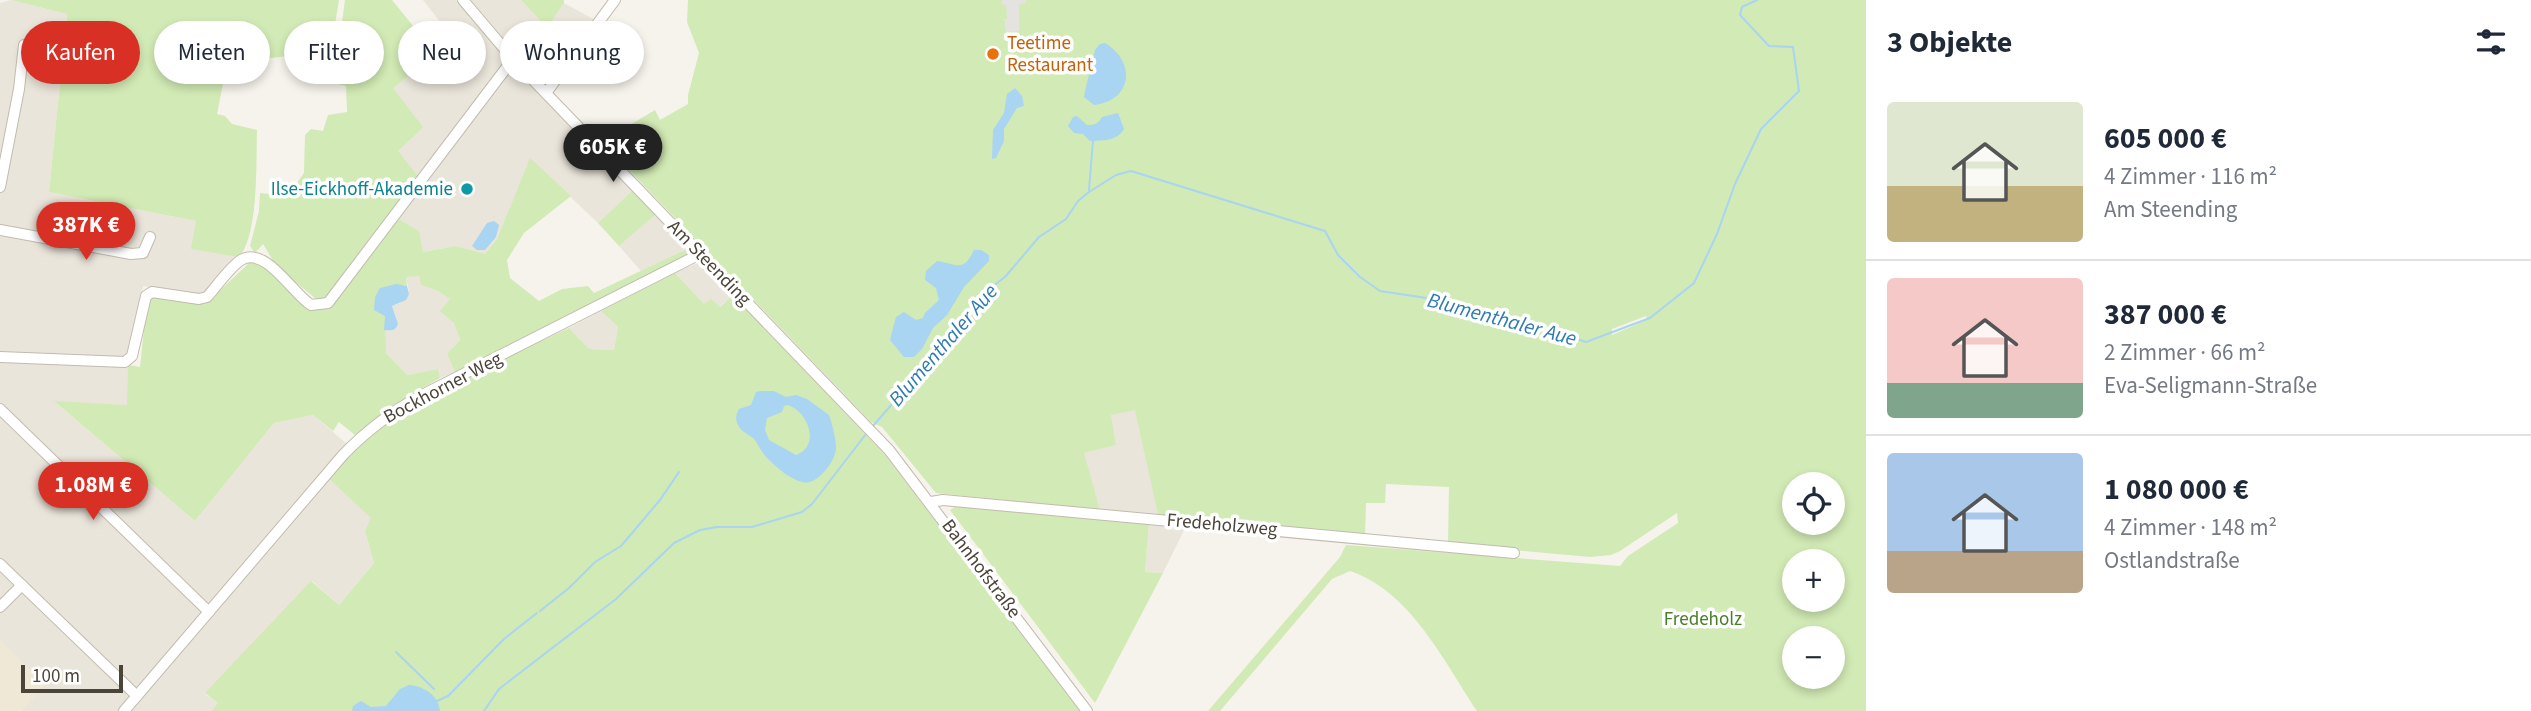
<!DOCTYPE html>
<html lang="de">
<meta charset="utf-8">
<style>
:root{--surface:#fff;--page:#f6f6f7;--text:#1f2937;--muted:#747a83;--line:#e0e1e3;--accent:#d93025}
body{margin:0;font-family:"Source Sans 3",sans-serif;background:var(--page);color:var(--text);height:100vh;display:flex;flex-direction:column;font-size:26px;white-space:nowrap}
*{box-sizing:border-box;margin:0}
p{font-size:23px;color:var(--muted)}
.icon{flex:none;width:38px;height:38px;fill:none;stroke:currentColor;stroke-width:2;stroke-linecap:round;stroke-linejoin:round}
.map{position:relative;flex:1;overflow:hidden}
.details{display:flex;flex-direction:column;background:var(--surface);width:665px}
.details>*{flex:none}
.banner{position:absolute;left:21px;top:21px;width:665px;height:63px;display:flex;gap:14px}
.tools{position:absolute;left:1782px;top:472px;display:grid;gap:14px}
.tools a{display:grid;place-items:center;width:63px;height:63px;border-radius:50%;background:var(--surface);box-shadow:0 4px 10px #0003;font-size:35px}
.scale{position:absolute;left:21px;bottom:18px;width:102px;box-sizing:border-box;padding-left:7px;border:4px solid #4b4439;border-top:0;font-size:19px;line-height:24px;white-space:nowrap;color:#4b4439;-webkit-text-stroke:5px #fff;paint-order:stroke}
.price{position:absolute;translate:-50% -60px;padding:0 16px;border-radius:24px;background:var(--accent);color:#fff;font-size:23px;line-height:46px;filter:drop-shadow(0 2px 4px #0008)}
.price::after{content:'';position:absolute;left:50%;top:42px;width:21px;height:16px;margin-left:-10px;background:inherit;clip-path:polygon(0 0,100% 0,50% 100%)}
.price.current{background:#222;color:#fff}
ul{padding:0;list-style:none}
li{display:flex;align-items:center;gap:21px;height:175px;padding:0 21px}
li+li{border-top:2px solid var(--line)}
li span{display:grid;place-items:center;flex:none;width:196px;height:140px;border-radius:7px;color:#555}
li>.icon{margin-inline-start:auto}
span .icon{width:84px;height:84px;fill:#fffc;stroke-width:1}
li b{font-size:30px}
h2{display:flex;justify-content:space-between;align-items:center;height:84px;padding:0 21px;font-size:30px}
.pill{padding:0 24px;border-radius:32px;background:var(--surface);box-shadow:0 4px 10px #0003;font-size:24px;line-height:63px}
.pill.current{background:var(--accent);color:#fff}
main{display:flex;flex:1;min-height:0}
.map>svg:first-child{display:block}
</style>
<main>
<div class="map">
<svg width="1866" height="711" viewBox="0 0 1866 711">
<rect width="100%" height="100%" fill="#f6f3ec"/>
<g fill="#eae5da">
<path d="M 11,0 L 67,14 L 49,192 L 196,221 L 239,257 L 205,296 L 143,286 L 128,356 L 128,405 L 55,402 L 195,521 L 274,423 L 313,415 L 347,444 L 313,482 L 320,488 L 328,478 L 372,518 L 365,531 L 374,563 L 339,605 L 312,581 L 205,694 L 218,703 L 211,711 L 21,711 L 44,684 L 0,641 L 0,3 Z"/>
<path d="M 423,0 L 456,0 L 507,61 L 418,176 L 397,151 L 392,88 L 436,54 L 443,63 L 462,50 Z"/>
<path d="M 471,0 L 521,0 L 547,28 L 564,3 L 595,20 L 550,81 L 547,81 L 528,61 L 524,62 L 512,49 Z"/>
<path d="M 512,69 L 540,94 L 633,190 L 598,223 L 530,159 L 497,239 L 485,255 L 455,246 L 422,252 L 397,218 Z"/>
<path d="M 656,214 L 689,248 L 641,271 L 619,246 Z"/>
<path d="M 702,261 L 733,295 L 719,307 L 704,304 L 675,273 Z"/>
<path d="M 419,275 L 421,285 L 438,291 L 451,299 L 454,323 L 460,340 L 447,354 L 455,372 L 440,378 L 438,369 L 407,375 L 386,353 L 384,330 L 392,331 L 396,317 L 392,306 L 400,303 L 409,292 L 406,277 Z"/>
<path d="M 601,311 L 618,327 L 614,350 L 589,349 L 569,328 Z"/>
<path d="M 1136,409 L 1158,515 L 1100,510 L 1083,453 L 1116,445 L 1110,415 Z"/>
<path d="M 1149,523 L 1186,526 L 1163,573 L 1145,572 Z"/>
</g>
<path fill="#efe8d6" d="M 0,641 L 45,685 L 21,711 L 0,711 Z"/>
<g fill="#d2eab5" fill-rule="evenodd">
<path d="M 11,0 L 339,0 L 330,55 L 315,54 L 312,42 L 299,38 L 295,44 L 295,55 L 264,59 L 228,58 L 217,114 L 225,116 L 232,124 L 257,130 C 256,160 259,235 239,257 L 191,249 L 196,221 L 49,192 L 67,14 Z"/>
<path d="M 345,0 L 392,0 L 436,54 L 393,88 L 423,127 L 398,151 L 418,176 L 321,303 L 277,267 L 263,244 L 255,253 L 250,246 L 259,211 L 260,193 L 288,196 L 304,173 L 305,135 L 311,129 L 323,131 L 328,115 L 347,112 L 346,86 L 334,83 Z"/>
<path d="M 521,0 L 564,0 L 564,3 L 547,28 Z"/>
<path d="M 688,0 L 1866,0 L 1866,711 L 1477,711 C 1443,660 1411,592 1350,571 L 1332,579 L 1220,711 L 1208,711 L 1340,557 L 1346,545 L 1620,566 L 1628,556 L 1678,523 L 1677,513 L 1620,551 L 1611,555 L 1590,557 L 1448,544 L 1449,487 L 1386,484 L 1385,503 L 1366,503 L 1365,536 L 1158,515 L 1135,410 L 1111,415 L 1116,445 L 1084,453 L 1100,510 L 936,493 L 882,427 L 871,422 L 603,143 L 605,140 L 655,110 L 660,120 L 688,104 L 688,95 L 699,53 L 687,22 ZM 1646,316 L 1647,320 L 1612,335 L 1612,329 ZM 1794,485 L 1832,485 L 1832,523 L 1794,523 ZM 1794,562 L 1832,562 L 1832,600 L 1794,600 ZM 1794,639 L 1832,639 L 1832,677 L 1794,677 Z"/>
<path d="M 530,158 L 571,196 L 524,233 L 507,260 L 510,278 L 539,301 L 562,289 L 588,286 L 594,293 L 689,248 L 691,251 L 690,255 L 455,372 L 447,354 L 460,340 L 454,323 L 440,311 L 450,299 L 438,291 L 421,285 L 419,276 L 406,277 L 407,286 L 402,285 L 385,316 L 386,353 L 407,375 L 438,369 L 440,378 L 410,395 L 355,435 L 339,422 L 333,431 L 313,415 L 274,423 L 195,521 L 54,401 L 127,405 L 128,365 L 140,367 L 147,301 L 155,296 L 210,300 L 249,263 C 286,261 297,338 337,299 L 397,218 L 419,231 L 423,252 L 455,246 L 485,254 L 497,239 Z"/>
<path d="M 633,190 L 656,214 L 619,246 L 598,223 Z"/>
<path d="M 675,273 L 704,304 L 711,299 L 720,307 L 733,295 L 885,455 L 1081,711 L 211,711 L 218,703 L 205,693 L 311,581 L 339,605 L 374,563 L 365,531 L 371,518 L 328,478 C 391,405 483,369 569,328 L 589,349 L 614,350 L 618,327 L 601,311 Z"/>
<path d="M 958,505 L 1149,523 L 1145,572 L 1163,573 L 1095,703 L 950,510 Z"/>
</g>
<path fill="#e5e3e0" d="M 1002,0 L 1026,0 L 1026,3 L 1019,4 L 1019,31 L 1006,32 L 1004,19 L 1007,19 L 1006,5 L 1002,4 Z"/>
<g fill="#a9d4f2" fill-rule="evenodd">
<path d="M 1105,43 C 1136,62 1133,100 1094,105 L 1084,97 L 1085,91 L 1095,50 L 1100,44 Z"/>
<path d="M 1015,88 L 1022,96 L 1024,106 L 1017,108 L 1004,129 L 1004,141 L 996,158 L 992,159 L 993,130 L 1004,113 L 1007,94 Z"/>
<path d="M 1118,113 L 1124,129 C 1116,142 1103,140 1090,141 L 1083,134 L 1074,133 L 1068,126 L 1073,117 L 1077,116 L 1087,125 C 1095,125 1098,124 1102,117 Z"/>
<path d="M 494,221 L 499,225 L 496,237 L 485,250 L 477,250 L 472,246 L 487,223 Z"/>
<path d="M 974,250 L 981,250 L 989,255 L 989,261 L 964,287 L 947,315 L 933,328 L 922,349 L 914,357 L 904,357 L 890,340 L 896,317 L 904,312 L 916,320 L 923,318 L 925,313 L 939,300 L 936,288 L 925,280 L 926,271 L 937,261 C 957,264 963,273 974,250 Z"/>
<path d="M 396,284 L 407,286 L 409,294 L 406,300 L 392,306 L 398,324 C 395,331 391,331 384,330 L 385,316 L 374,310 L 375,297 L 380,288 Z"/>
<path d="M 760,391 L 774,391 L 786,397 L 796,395 L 807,399 L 829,415 C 832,423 836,439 836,447 C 837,460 816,487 802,482 C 789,479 771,463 763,453 C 759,448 758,443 754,439 C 749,434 741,432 738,425 C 735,419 736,415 739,409 L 751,405 L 756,392 ZM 788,405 C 810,413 820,447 796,455 L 769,440 L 765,430 L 767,418 L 782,412 L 784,406 Z"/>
<path d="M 409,685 C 424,686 438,695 440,711 L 352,711 L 353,706 L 361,701 L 371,707 L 386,706 L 400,689 Z"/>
</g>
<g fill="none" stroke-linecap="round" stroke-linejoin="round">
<g stroke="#a9d4f2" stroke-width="2">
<path d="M 1089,190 L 1093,140"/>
<path d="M 873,426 L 964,321 L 984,293 L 1005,277 L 1039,237 L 1066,219 L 1078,201 L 1089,192 L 1116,175 L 1131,171 L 1325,231 L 1338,255 L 1360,277 L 1380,291 L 1446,301 L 1513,318 L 1586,342 L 1650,318 L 1694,283 L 1717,234 L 1735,184 L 1761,129 L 1799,91 L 1793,47 L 1769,46 L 1740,15 L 1742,7 L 1757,0"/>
<path d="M 540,611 L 569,588 L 595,562 L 621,546 L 660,500 L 679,472"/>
<path d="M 396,652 L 434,689"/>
<path d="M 437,701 L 448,696 L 504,639 L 537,613"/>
<path d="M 484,711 L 499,689 L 616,599 L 674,543 L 700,530 L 717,527 L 752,527 L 802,512 L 812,504 L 866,434"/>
</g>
<g stroke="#c2bbae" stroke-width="12">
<g id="minor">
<path d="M 463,0 L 513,59 L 889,450 L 1087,711"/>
<path d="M 546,93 L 615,0"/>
<path d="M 0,187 L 19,89 L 24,45"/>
<path d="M 0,230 L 131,254 L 143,253 L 150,237"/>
<path d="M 0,357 L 125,362 L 132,356 L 146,296 L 152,292 L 199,299 L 207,297 C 216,287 230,267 241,260 C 265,245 293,294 311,305 L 328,303 L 513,59"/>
<path d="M 0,409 L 209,612"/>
<path d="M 931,502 L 943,500 L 1514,553"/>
<path d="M 0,564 L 137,696"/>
<path d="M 0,607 L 22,585"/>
<path d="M 124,711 L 343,455 C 367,430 394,410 424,394 L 700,254"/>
</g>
</g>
<use href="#minor" stroke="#fff" stroke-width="10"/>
</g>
<circle fill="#e8710a" stroke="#fff" stroke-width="2.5" cx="993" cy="54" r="7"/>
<circle fill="#0f9aa8" stroke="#fff" stroke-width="2.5" cx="467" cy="189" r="7"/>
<g text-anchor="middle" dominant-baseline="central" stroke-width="7" stroke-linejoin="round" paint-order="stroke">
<g font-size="19" fill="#c56008" stroke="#fff" text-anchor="start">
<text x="1007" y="43">Teetime<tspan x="1007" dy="22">Restaurant</tspan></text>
</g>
<g font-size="19" fill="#0d838f" stroke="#fff" text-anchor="end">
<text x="453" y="189">Ilse-Eickhoff-Akademie</text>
</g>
<g font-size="19" fill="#4b4439" stroke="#fff">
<text transform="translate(709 263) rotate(46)">Am Steending</text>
<text transform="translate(443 388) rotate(-28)">Bockhorner Weg</text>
<text transform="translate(1222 525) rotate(5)">Fredeholzweg</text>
<text transform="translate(981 569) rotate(53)">Bahnhofstraße</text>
</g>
<g font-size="19" fill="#4a7f2a" stroke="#fff">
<text x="1703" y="619">Fredeholz</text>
</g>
<g font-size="21" font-style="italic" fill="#2e7ab2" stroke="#fff">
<text transform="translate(1502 319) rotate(15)">Blumenthaler Aue</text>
<text transform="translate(943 345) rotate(-49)">Blumenthaler Aue</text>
</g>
</g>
</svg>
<div class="tools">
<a><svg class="icon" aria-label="locate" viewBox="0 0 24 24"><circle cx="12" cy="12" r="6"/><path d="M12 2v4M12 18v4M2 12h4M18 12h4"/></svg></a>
<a>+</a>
<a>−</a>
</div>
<div class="scale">100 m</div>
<b class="price current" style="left:613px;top:184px">605K €</b>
<b class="price" style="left:86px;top:262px">387K €</b>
<b class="price" style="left:93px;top:522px">1.08M €</b>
<div class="banner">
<a class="pill current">Kaufen</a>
<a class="pill">Mieten</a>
<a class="pill">Filter</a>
<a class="pill">Neu</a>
<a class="pill">Wohnung</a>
</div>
</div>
<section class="details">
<h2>3 Objekte<svg class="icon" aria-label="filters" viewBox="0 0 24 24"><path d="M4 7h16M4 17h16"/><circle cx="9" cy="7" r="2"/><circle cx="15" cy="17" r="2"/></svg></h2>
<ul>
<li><span style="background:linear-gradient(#dfe7d0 60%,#c2b280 0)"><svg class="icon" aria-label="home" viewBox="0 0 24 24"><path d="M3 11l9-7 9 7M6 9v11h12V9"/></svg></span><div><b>605 000 €</b><p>4 Zimmer · 116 m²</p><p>Am Steending</p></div></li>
<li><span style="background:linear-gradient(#f6c9c9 75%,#7fa58c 0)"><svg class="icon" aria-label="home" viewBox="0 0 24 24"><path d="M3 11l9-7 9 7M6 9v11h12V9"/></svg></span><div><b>387 000 €</b><p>2 Zimmer · 66 m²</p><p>Eva-Seligmann-Straße</p></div></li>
<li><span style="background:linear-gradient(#a9c7e8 70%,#b9a48a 0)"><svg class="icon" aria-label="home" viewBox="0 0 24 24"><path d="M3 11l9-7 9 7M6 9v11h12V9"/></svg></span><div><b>1 080 000 €</b><p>4 Zimmer · 148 m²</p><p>Ostlandstraße</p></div></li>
</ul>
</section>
</main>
